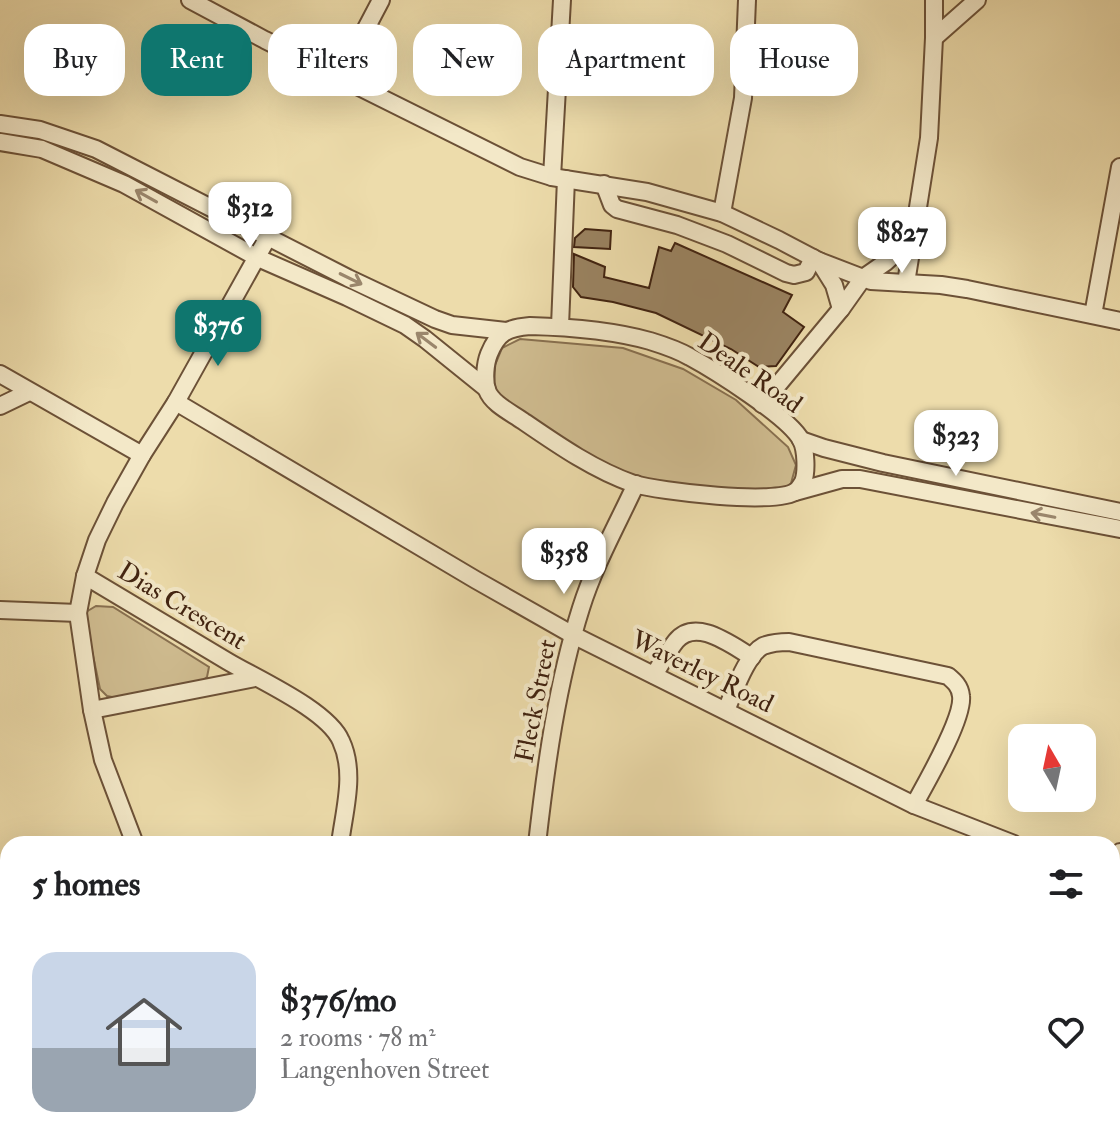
<!DOCTYPE html>
<meta charset="utf-8">
<style>
:root{--surface:#fff;--page:#f6f6f6;--text:#202124;--muted:#757577;--line:#e0e0e0;--accent:#0f766e}
body{margin:0;font-family:"IM FELL Double Pica",serif;background:var(--page);color:var(--text);height:100vh;display:flex;flex-direction:column;font-size:30px;white-space:nowrap}
*{box-sizing:border-box;margin:0}
p{font-size:26px;color:var(--muted)}
.icon{flex:none;width:44px;height:44px;fill:none;stroke:currentColor;stroke-width:2;stroke-linecap:round;stroke-linejoin:round}
.map{position:relative;flex:1;overflow:hidden}
.panel{position:absolute;left:0px;top:836px;width:1120px;height:312px;display:flex;flex-direction:column;background:var(--surface);border-radius:24px 24px 0 0;box-shadow:0 8px 32px #0002}
.panel>*{flex:none}
.hud{position:absolute;left:24px;top:24px;width:1072px;height:72px;display:flex;gap:16px}
.needle{width:52px;rotate:351deg}
.tools{position:absolute;left:1008px;top:724px;display:grid;gap:16px}
.tools a{display:grid;place-items:center;width:88px;height:88px;border-radius:16px;background:var(--surface);box-shadow:0 8px 32px #0002;font-size:40px}
.price{position:absolute;translate:-50% -68px;padding:0 18px;border-radius:16px;background:#fff;color:#222;font-size:26px;line-height:52px;filter:drop-shadow(0 2px 4px #0008)}
.price::after{content:'';position:absolute;left:50%;top:48px;width:24px;height:18px;margin-left:-12px;background:inherit;clip-path:polygon(0 0,100% 0,50% 100%)}
.price.current{background:var(--accent);color:#fff}
ul{padding:0;list-style:none}
li{display:flex;align-items:center;gap:24px;height:200px;padding:0 32px}
li+li{border-top:2px solid var(--line)}
li span{display:grid;place-items:center;flex:none;width:224px;height:160px;border-radius:24px;color:#555}
li>.icon{margin-inline-start:auto}
span .icon{width:96px;height:96px;fill:#fffc;stroke-width:1}
li b{font-size:34px}
h2{display:flex;justify-content:space-between;align-items:center;height:96px;padding:0 32px;font-size:34px}
.tag{padding:0 28px;border-radius:24px;background:var(--surface);box-shadow:0 8px 32px #0002;font-size:28px;line-height:72px}
.tag.current{background:var(--accent);color:#fff}
.map>svg:first-child{display:block}
</style>
<div class="map">
<svg width="1120" height="1148" viewBox="0 0 1120 1148">
<rect width="100%" height="100%" fill="#eddcab"/>
<filter id="stains"><feTurbulence type="fractalNoise" baseFrequency=".0025" numOctaves="4"/><feColorMatrix values="0 0 0 0 .2 0 0 0 0 .09 0 0 0 0 .02 0 0 0 .5 -.17"/></filter>
<radialGradient id="worn" r=".72"><stop offset=".6" stop-color="#630" stop-opacity="0"/><stop offset="1" stop-color="#630" stop-opacity=".3"/></radialGradient>
<g fill="#d0bd91" stroke="#887050" stroke-width="2">
<path d="M 520,339 L 623,348 L 683,369 L 736,400 L 788,447 L 796,465 L 790,487 L 769,498 L 669,488 L 614,474 L 506,406 L 494,388 L 495,365 L 502,348 Z"/>
<path d="M 96,606 L 113,607 L 209,667 L 207,677 L 196,686 L 117,698 L 107,696 L 100,689 L 86,622 L 86,612 Z"/>
</g>
<g fill="#9a8361" stroke="#412310" stroke-width="2">
<path d="M 585,229 L 611,231 L 610,249 L 574,247 L 575,238 Z"/>
<path d="M 675,243 L 792,295 L 783,312 L 804,327 L 776,366 L 759,367 L 731,349 L 656,313 L 613,302 L 581,297 L 573,287 L 574,254 L 605,267 L 604,277 L 649,288 L 659,247 L 671,251 Z"/>
</g>
<g fill="none" stroke-linecap="round" stroke-linejoin="round">
<g stroke="#6c5137" stroke-width="20">
<g id="minor">
<path d="M 190,0 L 265,40 L 520,167 L 552,177 L 647,192 L 722,213 L 779,240 L 819,261 L 871,281 L 941,285 L 967,289 L 1120,321"/>
<path d="M 934,38 L 977,0"/>
<path d="M 340,78 L 381,0"/>
<path d="M 0,124 L 40,130 L 96,149 L 348,278 L 435,319 L 452,325 L 506,331"/>
<path d="M 0,142 L 42,149 L 124,184 L 258,258 L 347,297 L 405,325 L 425,339 L 487,389"/>
<path d="M 552,177 L 562,0"/>
<path d="M 604,184 L 612,205 L 617,209 L 677,225 L 727,244 L 786,273 L 794,275 L 806,272 L 813,258"/>
<path d="M 722,213 L 743,98 L 747,0"/>
<path d="M 819,261 L 834,285 L 841,309"/>
<path d="M 906,283 L 929,138 L 934,38 L 934,0"/>
<path d="M 1093,315 L 1120,167"/>
<path d="M 530,326 C 570,327 611,330 650,341 C 663,345 678,350 690,357 C 714,370 789,417 801,440 C 806,449 807,472 803,482 C 801,485 799,489 796,491 C 778,506 658,491 634,484 C 594,470 558,445 523,421 C 512,413 492,404 487,390 C 484,380 485,364 489,354 C 498,332 507,328 530,326 Z"/>
<path d="M 560,326 L 566,179"/>
<path d="M 0,374 L 142,455"/>
<path d="M 176,402 L 476,580 L 573,635 L 914,805 L 1014,844"/>
<path d="M 762,404 L 841,309 L 863,278 L 886,262 L 913,237"/>
<path d="M 0,406 L 29,392"/>
<path d="M 801,440 L 824,448 L 883,463 L 1120,512"/>
<path d="M 795,492 L 842,479 L 860,479 L 1120,529"/>
<path d="M 85,576 C 132,604 180,633 227,661 C 257,679 328,710 341,741 C 356,773 344,811 340,844"/>
<path d="M 0,610 L 78,613"/>
<path d="M 654,675 C 661,664 668,651 676,641 C 696,617 731,645 752,657"/>
<path d="M 92,710 L 255,678"/>
<path d="M 726,710 C 734,693 746,655 763,646 C 771,643 781,642 789,642 L 948,676 C 954,681 960,686 961,696 C 964,718 926,783 914,805"/>
<path d="M 135,844 L 103,760 L 92,710 L 78,613 L 85,576 L 97,540 L 115,503 L 142,455 L 176,402 L 268,237"/>
<path d="M 537,844 C 546,765 557,684 581,608 C 594,566 617,525 636,484"/>
<path d="M 1112,860 L 1120,852"/>
<path d="M 1112,907 L 1120,915"/>
<path d="M 1112,981 L 1120,982"/>
<path d="M 0,1026 L 8,1056"/>
<path d="M 1112,1053 L 1120,1024"/>
<path d="M 6,1091 L 8,1068"/>
<path d="M 1112,1125 L 1120,1101"/>
<path d="M 194,1140 L 216,1148"/>
<path d="M 241,1140 L 265,1148"/>
<path d="M 759,1140 L 772,1148"/>
<path d="M 90,1148 L 92,1140"/>
<path d="M 487,1148 L 490,1140"/>
<path d="M 906,1148 L 910,1140"/>
<path d="M 1080,1148 L 1083,1140"/>
<path d="M 1104,1148 L 1107,1140"/>
</g>
</g>
<use href="#minor" stroke="#f3e8c8" stroke-width="16"/>
</g>
<defs><path id="oneway-shaft" d="M-6 0H5M1.5-3L5.5 0L1.5 3" fill="none" stroke-width="1.6" stroke-linecap="round" stroke-linejoin="round" transform="scale(2)"/></defs>
<g stroke="#9a866c">
<use href="#oneway-shaft" transform="translate(146 196) rotate(-151)"/>
<use href="#oneway-shaft" transform="translate(351 279) rotate(26)"/>
<use href="#oneway-shaft" transform="translate(426 340) rotate(-143)"/>
<use href="#oneway-shaft" transform="translate(1043 515) rotate(-169)"/>
</g>
<g text-anchor="middle" dominant-baseline="central" stroke-width="8" stroke-linejoin="round" paint-order="stroke">
<g font-size="26" fill="#412310" stroke="#f3e8c8">
<text transform="translate(750 373) rotate(35)">Deale Road</text>
<text transform="translate(182 606) rotate(31)">Dias Crescent</text>
<text transform="translate(702 672) rotate(26)">Waverley Road</text>
<text transform="translate(536 701) rotate(-79)">Fleck Street</text>
</g>
</g>
<rect width="100%" height="100%" filter="url(#stains)"/>
<rect width="100%" height="100%" fill="url(#worn)"/>
</svg>
<div class="tools">
<a><svg class="needle" viewBox="-14 -14 28 28"><path d="M0-13l5 13h-10z" fill="#e53935"/><path d="M0 13l5-13h-10z" fill="#757577"/></svg></a>
</div>
<b class="price" style="left:250px;top:250px">$312</b>
<b class="price" style="left:902px;top:275px">$827</b>
<b class="price current" style="left:218px;top:368px">$376</b>
<b class="price" style="left:956px;top:478px">$323</b>
<b class="price" style="left:564px;top:596px">$358</b>
<div class="hud">
<a class="tag">Buy</a>
<a class="tag current">Rent</a>
<a class="tag">Filters</a>
<a class="tag">New</a>
<a class="tag">Apartment</a>
<a class="tag">House</a>
</div>
<section class="panel">
<h2>5 homes<svg class="icon" aria-label="filters" viewBox="0 0 24 24"><path d="M4 7h16M4 17h16"/><circle cx="9" cy="7" r="2"/><circle cx="15" cy="17" r="2"/></svg></h2>
<ul>
<li><span style="background:linear-gradient(#c9d6e8 60%,#9aa5b1 0)"><svg class="icon" aria-label="home" viewBox="0 0 24 24"><path d="M3 11l9-7 9 7M6 9v11h12V9"/></svg></span><div><b>$376/mo</b><p>2 rooms · 78 m²</p><p>Langenhoven Street</p></div><svg class="icon" aria-label="heart" viewBox="0 0 24 24"><path d="M12 20l-8-8c-3-5 5-10 8-4 3-6 11-1 8 4z"/></svg></li>
</ul>
</section>
</div>
